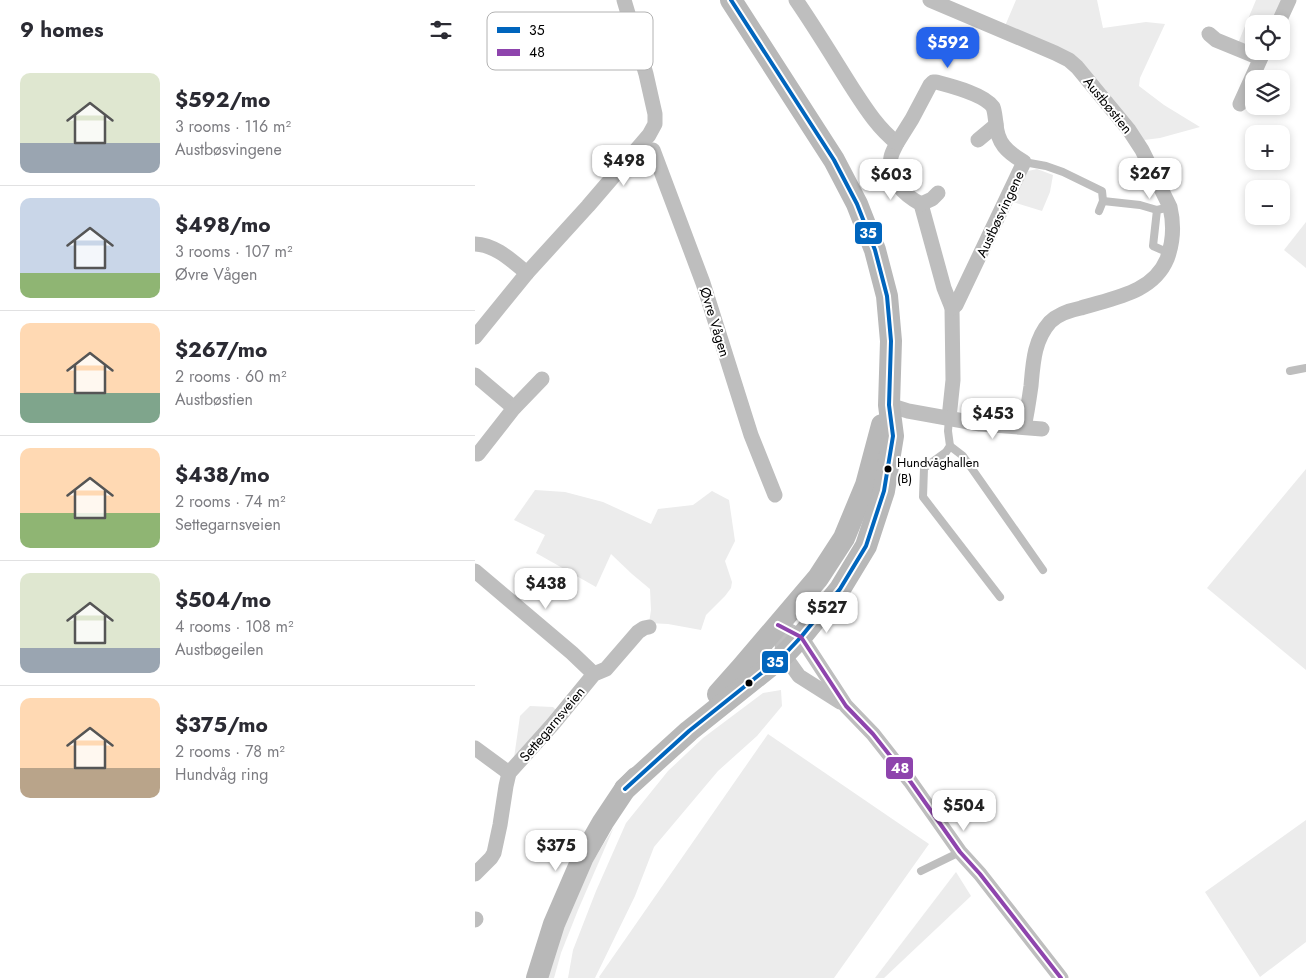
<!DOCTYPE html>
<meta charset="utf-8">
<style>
:root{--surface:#fff;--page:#f7f7f7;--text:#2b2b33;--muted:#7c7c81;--line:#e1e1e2;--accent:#2563eb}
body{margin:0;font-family:Jost,sans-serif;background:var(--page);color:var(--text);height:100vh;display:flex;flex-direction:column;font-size:19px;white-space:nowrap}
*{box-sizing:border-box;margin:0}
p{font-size:16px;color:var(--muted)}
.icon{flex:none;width:28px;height:28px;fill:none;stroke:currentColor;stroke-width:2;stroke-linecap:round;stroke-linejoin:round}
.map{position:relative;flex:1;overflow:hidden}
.side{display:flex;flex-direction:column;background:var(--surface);width:475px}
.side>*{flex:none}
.fabs{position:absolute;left:770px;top:15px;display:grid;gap:10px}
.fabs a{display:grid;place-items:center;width:45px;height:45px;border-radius:10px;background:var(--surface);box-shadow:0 2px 8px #0003;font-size:25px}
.price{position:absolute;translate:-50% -42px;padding:0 11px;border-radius:10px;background:#fff;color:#222;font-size:16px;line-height:32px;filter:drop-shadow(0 1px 2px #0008)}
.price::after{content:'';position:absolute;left:50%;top:30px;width:15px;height:11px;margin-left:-8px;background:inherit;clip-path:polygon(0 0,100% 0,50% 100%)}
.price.current{background:var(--accent);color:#fff}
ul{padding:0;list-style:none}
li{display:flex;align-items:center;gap:15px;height:125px;padding:0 20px}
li+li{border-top:1px solid var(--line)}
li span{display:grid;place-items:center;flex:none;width:140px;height:100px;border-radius:10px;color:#555}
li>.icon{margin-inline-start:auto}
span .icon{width:60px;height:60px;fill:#fffc;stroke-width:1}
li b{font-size:21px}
h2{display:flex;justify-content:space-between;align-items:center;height:60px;padding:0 20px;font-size:21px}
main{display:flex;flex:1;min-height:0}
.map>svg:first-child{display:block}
</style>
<main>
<section class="side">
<h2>9 homes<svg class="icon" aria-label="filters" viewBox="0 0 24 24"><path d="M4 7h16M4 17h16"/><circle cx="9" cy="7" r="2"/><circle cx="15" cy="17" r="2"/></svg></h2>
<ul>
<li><span style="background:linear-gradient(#dfe7d0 70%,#9aa5b1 0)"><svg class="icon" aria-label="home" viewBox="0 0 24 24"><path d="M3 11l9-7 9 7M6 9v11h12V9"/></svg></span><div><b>$592/mo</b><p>3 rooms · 116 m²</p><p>Austbøsvingene</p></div></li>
<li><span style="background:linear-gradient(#c9d6e8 75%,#8fb573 0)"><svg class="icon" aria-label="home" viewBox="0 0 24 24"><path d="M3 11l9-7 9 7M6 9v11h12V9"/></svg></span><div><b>$498/mo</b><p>3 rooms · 107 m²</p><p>Øvre Vågen</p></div></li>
<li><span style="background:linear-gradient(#ffd9b3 70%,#7fa58c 0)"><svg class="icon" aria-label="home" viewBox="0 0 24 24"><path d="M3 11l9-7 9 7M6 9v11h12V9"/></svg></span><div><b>$267/mo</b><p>2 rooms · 60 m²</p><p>Austbøstien</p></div></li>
<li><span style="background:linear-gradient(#ffd9b3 65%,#8fb573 0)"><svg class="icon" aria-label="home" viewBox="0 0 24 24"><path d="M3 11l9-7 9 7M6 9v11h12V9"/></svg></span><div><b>$438/mo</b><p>2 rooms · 74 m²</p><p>Settegarnsveien</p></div></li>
<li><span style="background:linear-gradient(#dfe7d0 75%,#9aa5b1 0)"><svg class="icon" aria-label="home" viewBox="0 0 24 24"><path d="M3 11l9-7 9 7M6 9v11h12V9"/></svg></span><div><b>$504/mo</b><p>4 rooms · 108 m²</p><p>Austbøgeilen</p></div></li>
<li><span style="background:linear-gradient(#ffd9b3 70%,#b9a48a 0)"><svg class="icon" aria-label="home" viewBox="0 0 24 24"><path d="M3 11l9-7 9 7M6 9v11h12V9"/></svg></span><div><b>$375/mo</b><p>2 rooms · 78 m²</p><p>Hundvåg ring</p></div></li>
</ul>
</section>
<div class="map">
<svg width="831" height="978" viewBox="0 0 831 978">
<rect width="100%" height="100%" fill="#fff"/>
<g fill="#ececec">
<path d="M 541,0 L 622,0 L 628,28 L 671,22 L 690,24 L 665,78 L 664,86 L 689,105 L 725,127 L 685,138 L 669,140 L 632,94 L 530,26 Z"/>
<path d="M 781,0 L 807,0 L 797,24 L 779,24 L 779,48 L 763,43 Z"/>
<path d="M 562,169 L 578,175 L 575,192 L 567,211 L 538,202 L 553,171 Z"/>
<path d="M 831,222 L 831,268 L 809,250 Z"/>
<path d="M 831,469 L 831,670 L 732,588 Z"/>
<path d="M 60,490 L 90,492 L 128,502 L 176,524 L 183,509 L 218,505 L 237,491 L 254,500 L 260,541 L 250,561 L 257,582 L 256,588 L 250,596 L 231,615 L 226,630 L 193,624 L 174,623 L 176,610 L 175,589 L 157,574 L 136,554 L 121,587 L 61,553 L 70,535 L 39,520 Z"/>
<path d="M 306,690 L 307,706 L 282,736 L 243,771 L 179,847 L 160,896 L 120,978 L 93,978 L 98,950 L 121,891 L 151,823 L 193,771 L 228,738 L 288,693 Z"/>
<path d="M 55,706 L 78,707 L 82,711 L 39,758 L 45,716 Z"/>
<path d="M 293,734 L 454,844 L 359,978 L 125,978 L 124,977 Z"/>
<path d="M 831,820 L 831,942 L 785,977 L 730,892 Z"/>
<path d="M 139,827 L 103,910 L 86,953 L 79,978 L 71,978 L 90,921 L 112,871 Z"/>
<path d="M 481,872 L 496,896 L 409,978 L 400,978 Z"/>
</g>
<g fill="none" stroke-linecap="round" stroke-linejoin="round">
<g stroke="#bebebe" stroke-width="8">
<path d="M 549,162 L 571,166 L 588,172 L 627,191 L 628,201 L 624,211"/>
<path d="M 628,201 L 665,205 L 682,210"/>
<path d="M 694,253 L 678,246 L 682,210 L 695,207"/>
<path d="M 815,371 L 831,368"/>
<path d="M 474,418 L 473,431 L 475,446 L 471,452 L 449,468 L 448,497 L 525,597"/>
<path d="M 475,446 L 488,456 L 568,570"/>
<path d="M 446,871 L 485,852"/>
</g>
<g stroke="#bebebe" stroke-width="15">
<path d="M 321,0 C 341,29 359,59 378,89 C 391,109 403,128 422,143 C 420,147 417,152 416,157 C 412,179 429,195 446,204 L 469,288 L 477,308 L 478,380 L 474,418"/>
<path d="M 455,0 L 580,53 L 594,60 L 602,67 L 654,130 L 667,150 L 695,207 C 699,224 698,243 692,259 C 678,293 638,298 606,308 C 596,310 583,314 575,322 C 559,340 558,363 556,386 C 554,400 552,414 549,427"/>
<path d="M 803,24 L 814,0"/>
<path d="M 734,34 L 741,40 L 785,58"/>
<path d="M 765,104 L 789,51"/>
<path d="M 503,140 L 521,125"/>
<path d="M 422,143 L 437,119 L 455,85 L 458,82 L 461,82 C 476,86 509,94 518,107 C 520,112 520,118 521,123 C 522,143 532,152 549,162 L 481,305 L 477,308"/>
<path d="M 178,150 L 228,283 L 276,435 L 300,495"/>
<path d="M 446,204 L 457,199 L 463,193"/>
<path d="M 0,244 C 21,245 37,261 52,273"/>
<path d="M 0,337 L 52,273 L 113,206 L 168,142 L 174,135 L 180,124 L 180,114 L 171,74 L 149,0"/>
<path d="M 0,375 L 39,408"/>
<path d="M 414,405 L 433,411 L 505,424 L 567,429"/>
<path d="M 3,454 L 39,408 L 67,379"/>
<path d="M 0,571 L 97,653 L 119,674"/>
<path d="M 303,625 L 326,637 L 371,706 L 398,734 L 435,781 L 485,852 L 505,874 L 586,978"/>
<path d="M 303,625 L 309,655 L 324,676 L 365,702"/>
<path d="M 0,748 L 34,773"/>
<path d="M 0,874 L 16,858 L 19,853 L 25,825 L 31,786 L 34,773 L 78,724 L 119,674 L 131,669 L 163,632 L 169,628 L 174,627"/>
<path d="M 0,920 L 1,919"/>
</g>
<g stroke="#b8b8b8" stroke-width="22">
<path d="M 243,694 L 267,667 L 343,578 L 369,538 L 391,485 L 407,425"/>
<path d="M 150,789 L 214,731 L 309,655 L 326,637 L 365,589 L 391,546 L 409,491 L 418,436 L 414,405 L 416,341 L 412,296 L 400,250 L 382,204 L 359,160 L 256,0"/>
<path d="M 62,978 L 79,924 L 108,857 L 128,822 L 150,789 L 161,778"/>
</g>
<g stroke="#fff" stroke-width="8">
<path id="bus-1" d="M 150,789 L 214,731 L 309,655 L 326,637 L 365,589 L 391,546 L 409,491 L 418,436 L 414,405 L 416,341 L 412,296 L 400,250 L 382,204 L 359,160 L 256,0"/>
</g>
<g stroke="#fff" stroke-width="8">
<path id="bus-2" d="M 303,625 L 326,637 L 371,706 L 398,734 L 435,781 L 485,852 L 505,874 L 586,978"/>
</g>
<use href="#bus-1" stroke="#0065bd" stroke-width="4"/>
<use href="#bus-2" stroke="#8e44ad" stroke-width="4"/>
</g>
<g fill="#000" stroke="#fff" stroke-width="2">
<circle cx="413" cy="469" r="4.5"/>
<circle cx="274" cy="683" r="4.5"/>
</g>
<g text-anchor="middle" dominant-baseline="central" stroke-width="4" stroke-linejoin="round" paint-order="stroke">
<g font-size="13" fill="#000" stroke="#fff" text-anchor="start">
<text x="422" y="462">Hundvåghallen<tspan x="422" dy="16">(B)</tspan></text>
</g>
<g font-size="14" fill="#000" stroke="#fff">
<text transform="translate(633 105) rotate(51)">Austbøstien</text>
<text transform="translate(525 214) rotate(-65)">Austbøsvingene</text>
<text transform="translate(240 322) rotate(73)">Øvre Vågen</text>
<text transform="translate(77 724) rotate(-50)">Settegarnsveien</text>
</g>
</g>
<rect x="12" y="12" width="166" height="58" rx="8" fill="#fff" stroke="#b2b2b2" stroke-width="1"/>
<rect x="22" y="27" width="23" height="6" fill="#0065bd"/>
<rect x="22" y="49" width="23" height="7" fill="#8e44ad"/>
<g font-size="14" fill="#000">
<text x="54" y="35">35</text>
<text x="54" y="57">48</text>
</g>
<g stroke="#fff" stroke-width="2">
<rect x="379" y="221" width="29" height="24" rx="5" fill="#0065bd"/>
<rect x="286" y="650" width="28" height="24" rx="5" fill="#0065bd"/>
<rect x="410" y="756" width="29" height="24" rx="5" fill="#8e44ad"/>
</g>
<g font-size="14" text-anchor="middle" font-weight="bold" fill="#fff">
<text x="393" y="238">35</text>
<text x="300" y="667">35</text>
<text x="425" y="773">48</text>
</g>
</svg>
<div class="fabs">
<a><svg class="icon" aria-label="locate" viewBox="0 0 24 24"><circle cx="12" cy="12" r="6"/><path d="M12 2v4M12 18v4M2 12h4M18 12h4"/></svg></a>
<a><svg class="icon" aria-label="layers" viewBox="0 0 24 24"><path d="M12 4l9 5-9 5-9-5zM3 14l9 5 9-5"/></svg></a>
<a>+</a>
<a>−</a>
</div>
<b class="price current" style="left:473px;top:69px">$592</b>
<b class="price" style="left:149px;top:187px">$498</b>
<b class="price" style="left:675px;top:200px">$267</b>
<b class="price" style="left:416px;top:201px">$603</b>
<b class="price" style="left:518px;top:440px">$453</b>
<b class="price" style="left:71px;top:610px">$438</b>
<b class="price" style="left:352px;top:634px">$527</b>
<b class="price" style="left:489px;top:832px">$504</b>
<b class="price" style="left:81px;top:872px">$375</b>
</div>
</main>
